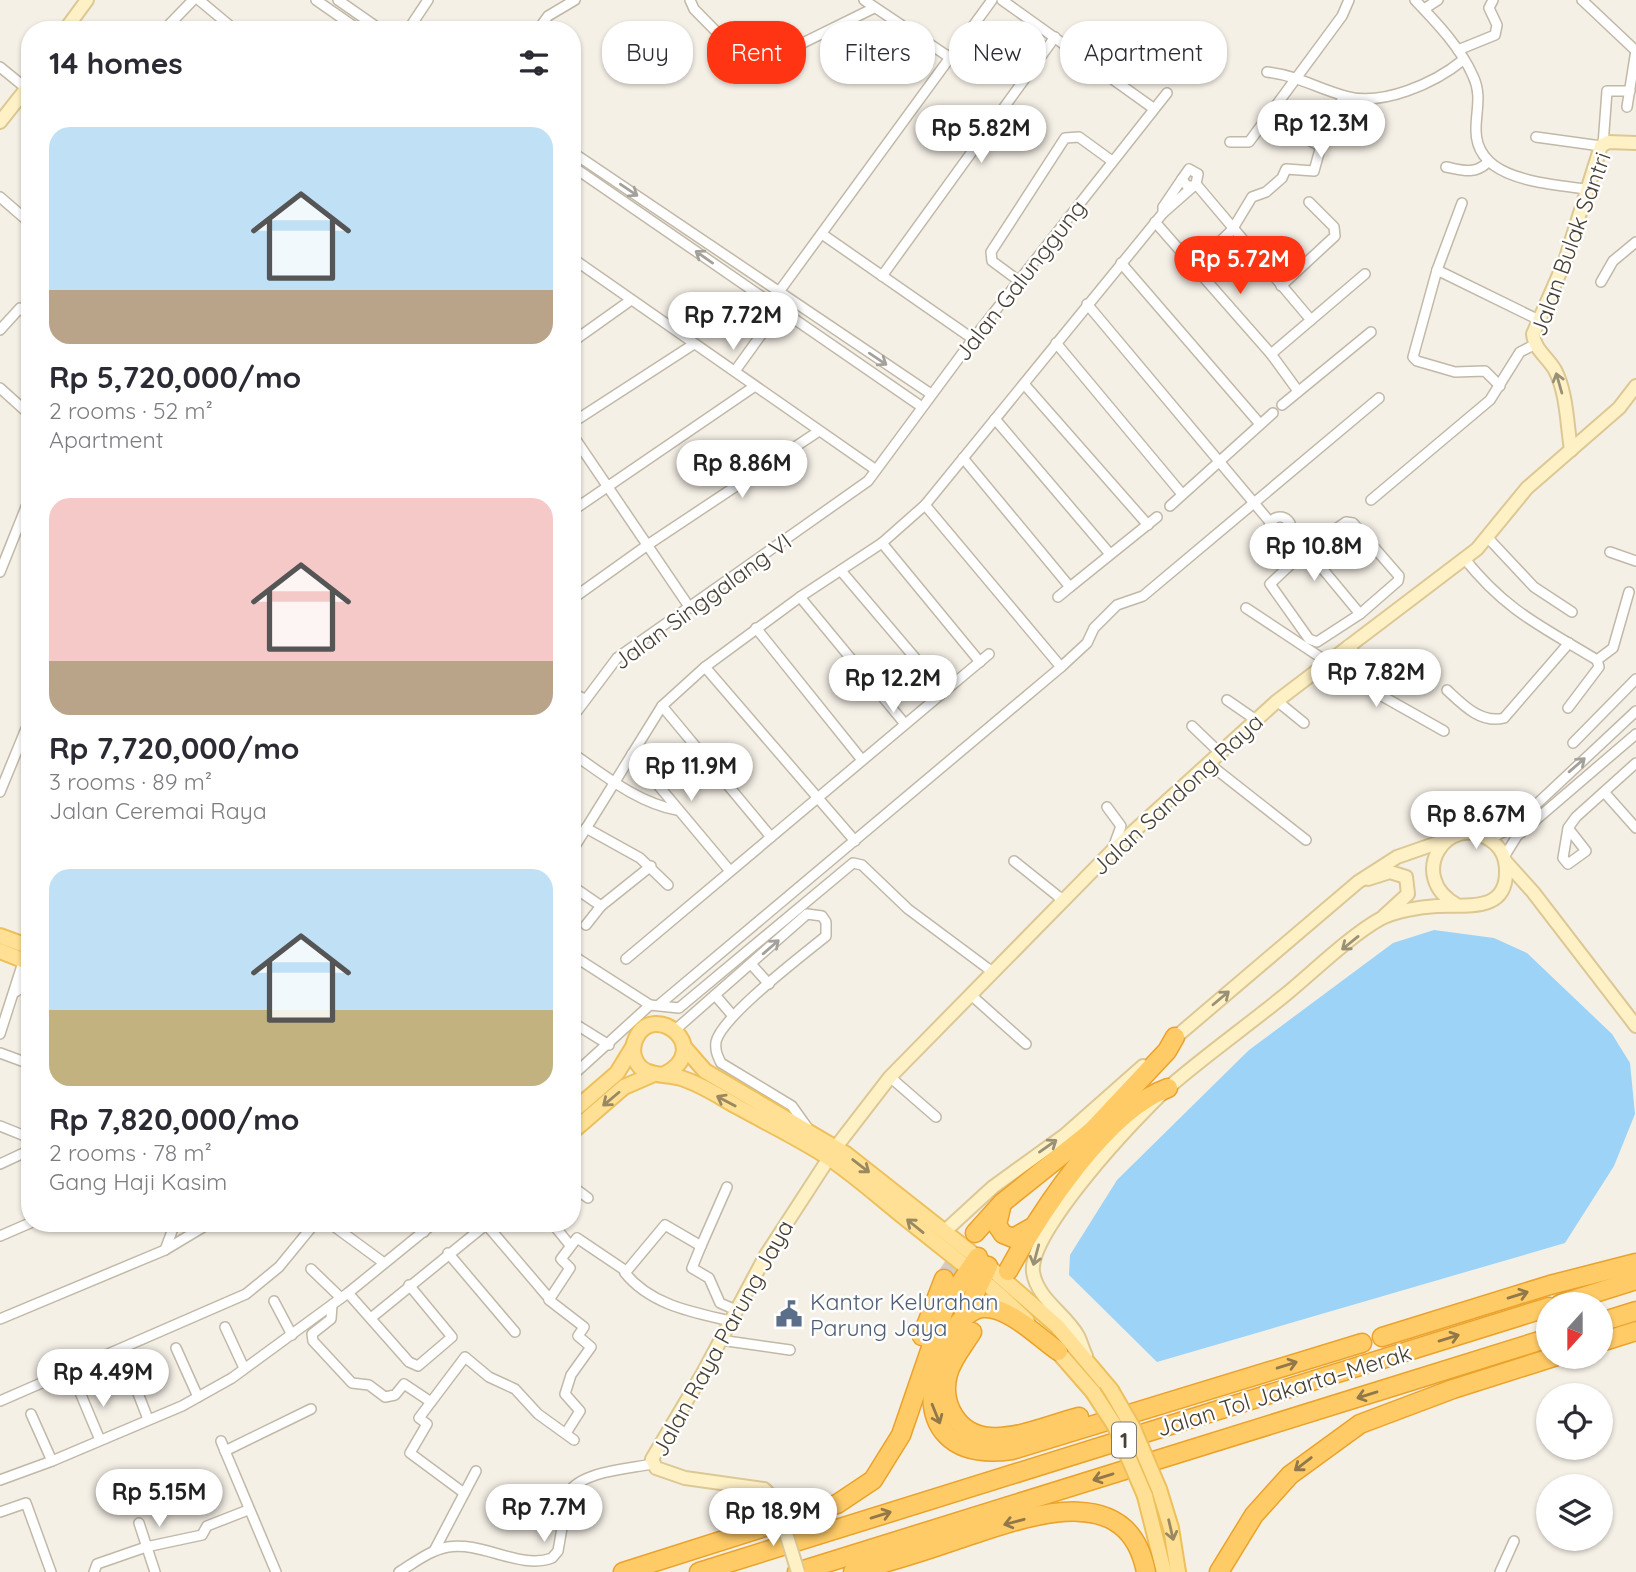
<!DOCTYPE html>
<meta charset="utf-8">
<style>
:root{--surface:#fff;--page:#f7f7f7;--text:#2b2b33;--muted:#7c7c81;--accent:#ff3413}
body{margin:0;font-family:Quicksand,sans-serif;background:var(--page);color:var(--text);height:100vh;display:flex;flex-direction:column;font-size:26px;white-space:nowrap}
*{box-sizing:border-box;margin:0}
p{font-size:23px;color:var(--muted)}
.icon{flex:none;width:38px;height:38px;fill:none;stroke:currentColor;stroke-width:2;stroke-linecap:round;stroke-linejoin:round}
.map{position:relative;flex:1;overflow:hidden}
.details{position:absolute;left:21px;top:21px;width:560px;height:1211px;display:flex;flex-direction:column;background:var(--surface);border-radius:28px;box-shadow:0 2px 5px #0004}
.details>*{flex:none}
.banner{position:absolute;left:602px;top:21px;width:665px;height:63px;display:flex;gap:14px}
.needle{width:46px;rotate:201deg}
.tools{position:absolute;left:1536px;top:1292px;display:grid;gap:14px}
.tools a{display:grid;place-items:center;width:77px;height:77px;border-radius:50%;background:var(--surface);box-shadow:0 2px 5px #0004;font-size:35px}
.price{position:absolute;translate:-50% -60px;padding:0 16px;border-radius:24px;background:#fff;color:#222;font-size:23px;line-height:46px;filter:drop-shadow(0 2px 4px #0008)}
.price::after{content:'';position:absolute;left:50%;top:42px;width:21px;height:16px;margin-left:-10px;background:inherit;clip-path:polygon(0 0,100% 0,50% 100%)}
.price.on{background:var(--accent);color:#fff}
ul{padding:0;list-style:none}
li{display:grid;align-content:center;gap:14px;height:371px;padding:0 28px}
li span{display:grid;place-items:center;height:217px;border-radius:21px;color:#555}
li>.icon{margin-inline-start:auto}
span .icon{width:126px;height:126px;fill:#fffc;stroke-width:1}
li b{font-size:30px}
h2{display:flex;justify-content:space-between;align-items:center;height:84px;padding:0 28px;font-size:30px}
.chip{padding:0 24px;border-radius:28px;background:var(--surface);box-shadow:0 2px 5px #0004;font-size:24px;line-height:63px}
.chip.on{background:var(--accent);color:#fff}
.map>svg:first-child{display:block}
</style>
<div class="map">
<svg width="1636" height="1572" viewBox="0 0 1636 1572">
<rect width="100%" height="100%" fill="#f5f0e6"/>
<path fill="#9dd3f7" d="M 1434,930 L 1494,938 L 1527,953 L 1612,1034 L 1630,1063 L 1635,1114 L 1614,1166 L 1565,1243 L 1157,1362 L 1069,1275 L 1070,1255 L 1117,1180 L 1249,1050 L 1393,943 Z"/>
<g fill="none" stroke-linecap="round" stroke-linejoin="round">
<path stroke="#d2cdc3" stroke-width="18" stroke-dasharray="18 9" stroke-linecap="butt" d="M 944,1279 L 975,1233"/>
<g stroke="#c1b8a8" stroke-width="12">
<g id="street">
<path d="M 199,0 L 235,30"/>
<path d="M 316,0 L 359,30"/>
<path d="M 338,0 L 381,30"/>
<path d="M 690,0 L 694,9 L 752,68 L 874,8"/>
<path d="M 864,0 L 949,57"/>
<path d="M 1002,0 L 1153,108"/>
<path d="M 1415,0 C 1436,22 1461,48 1473,76 C 1482,95 1476,110 1476,129 C 1475,181 1547,183 1585,189"/>
<path d="M 1582,0 L 1636,51"/>
<path d="M 1424,9 L 1438,0"/>
<path d="M 164,30 L 193,0"/>
<path d="M 408,30 L 428,0"/>
<path d="M 538,30 L 548,16 L 575,0"/>
<path d="M 1458,50 L 1495,35 L 1497,25 L 1489,8 L 1493,0"/>
<path d="M 0,67 L 27,89"/>
<path d="M 1267,72 C 1299,76 1316,88 1345,96 C 1382,107 1435,83 1463,60"/>
<path d="M 1627,107 L 1636,50"/>
<path d="M 1266,118 L 1318,145 L 1344,96"/>
<path d="M 1536,137 L 1601,146"/>
<path d="M 1230,142 L 1249,142 L 1342,16 L 1349,0"/>
<path d="M 1603,145 L 1607,91 L 1630,91"/>
<path d="M 572,152 L 931,394"/>
<path d="M 572,166 L 922,407"/>
<path d="M 1446,167 C 1462,170 1474,175 1487,163"/>
<path d="M 1196,184 L 1311,320"/>
<path d="M 0,197 L 30,223"/>
<path d="M 1462,203 L 1437,270 L 1413,357 L 1417,361 L 1455,372 L 1485,371 L 1500,386"/>
<path d="M 1163,213 L 1163,207 L 1182,179"/>
<path d="M 1155,222 L 1271,354 L 1298,391"/>
<path d="M 822,234 L 973,339"/>
<path d="M 572,258 L 876,470"/>
<path d="M 1121,263 L 1260,424"/>
<path d="M 1194,266 L 1232,230 L 1252,197 L 1266,192 L 1282,178 L 1286,169 L 1314,171 L 1322,142"/>
<path d="M 1437,270 L 1539,320"/>
<path d="M 882,276 L 1055,37"/>
<path d="M 1019,281 L 992,261 L 991,252 L 1065,138 L 1079,137 L 1112,161"/>
<path d="M 1601,282 L 1613,261 L 1636,242"/>
<path d="M 1281,286 L 1335,236 L 1334,227 L 1309,202"/>
<path d="M 770,304 L 992,0"/>
<path d="M 1087,304 L 1270,522"/>
<path d="M 0,330 L 20,308 L 30,317"/>
<path d="M 572,342 L 631,300"/>
<path d="M 1056,343 L 1182,494"/>
<path d="M 1271,354 L 1365,274"/>
<path d="M 735,371 L 779,310"/>
<path d="M 1024,384 L 1148,525"/>
<path d="M 0,388 L 30,415"/>
<path d="M 1282,405 L 1371,332"/>
<path d="M 995,419 L 1110,554"/>
<path d="M 572,423 L 694,344"/>
<path d="M 572,434 L 690,608"/>
<path d="M 963,458 L 1070,587 L 1157,517"/>
<path d="M 1371,500 L 1490,400 L 1520,352 L 1534,345"/>
<path d="M 925,505 L 1061,667"/>
<path d="M 1170,506 L 1273,413"/>
<path d="M 572,511 L 755,386"/>
<circle cx="1280" cy="528" r="11"/>
<path d="M 1346,522 L 1353,523 L 1399,576 L 1398,581 L 1360,614 L 1317,642 L 1309,639 L 1270,584 L 1306,550 Z"/>
<path d="M 1292,532 L 1360,614"/>
<path d="M 1488,538 L 1534,587 L 1572,612"/>
<path d="M 882,543 L 980,662"/>
<path d="M 1610,552 L 1636,561"/>
<path d="M 1464,558 C 1506,611 1541,626 1597,660 L 1599,667 L 1568,708"/>
<path d="M 0,572 L 30,497"/>
<path d="M 842,572 L 944,692"/>
<path d="M 800,597 L 905,724"/>
<path d="M 1058,597 L 1070,587"/>
<path d="M 572,599 L 649,544 L 819,431"/>
<path d="M 1246,608 L 1326,661"/>
<path d="M 756,628 L 862,760"/>
<path d="M 1348,645 L 1366,666"/>
<path d="M 1329,659 L 1359,683 L 1444,731"/>
<path d="M 1597,660 L 1613,648 L 1629,592"/>
<path d="M 705,667 L 855,841"/>
<path d="M 1447,690 C 1463,705 1481,724 1504,718 L 1569,643"/>
<path d="M 572,693 L 585,699"/>
<path d="M 1227,700 L 1256,720"/>
<path d="M 1277,701 L 1304,723"/>
<path d="M 662,706 L 771,837"/>
<path d="M 572,718 L 617,658 L 868,481 L 973,339 L 1167,93"/>
<path d="M 1192,726 L 1220,753"/>
<path d="M 1573,743 L 1636,679"/>
<path d="M 572,753 C 604,775 638,803 677,810"/>
<path d="M 632,754 L 730,871"/>
<path d="M 1208,763 L 1306,840"/>
<path d="M 0,792 L 30,719"/>
<path d="M 1604,792 L 1636,828"/>
<path d="M 1107,807 L 1121,826 L 1113,848"/>
<path d="M 586,828 L 640,858 L 668,885"/>
<path d="M 1568,828 L 1586,851 L 1568,864 L 1563,858 L 1568,828 L 1576,817 L 1636,763"/>
<path d="M 1485,836 L 1497,835 L 1510,829 L 1636,711"/>
<path d="M 572,851 L 662,706 L 705,667 L 800,597 L 882,543 L 925,505 L 1163,213 L 1196,184 L 1198,174 L 1189,169 L 1182,179 L 1187,186 L 1192,186"/>
<path d="M 1504,857 L 1517,836 L 1636,734"/>
<path d="M 1014,861 L 1064,901"/>
<path d="M 572,886 L 601,906"/>
<path d="M 586,925 L 601,906 L 651,866"/>
<path d="M 572,955 L 650,1005"/>
<path d="M 626,959 L 989,654"/>
<path d="M 751,964 L 769,984"/>
<path d="M 15,992 L 27,985 L 30,977"/>
<path d="M 715,995 L 733,1016"/>
<path d="M 971,995 L 1026,1044"/>
<path d="M 660,1004 L 1061,667 L 1087,643 L 1094,628 L 1117,605 L 1143,596 L 1379,398"/>
<path d="M 572,1022 L 609,1045"/>
<path d="M 675,1030 L 807,914 L 822,916 L 826,922 L 826,936 C 803,955 721,1017 716,1042 C 715,1050 717,1055 721,1063 L 792,1106 L 807,1127"/>
<path d="M 0,1034 L 25,956"/>
<path d="M 0,1053 L 30,1064"/>
<path d="M 572,1076 L 650,1005 L 679,1008 L 853,863 L 862,865 L 908,909 L 994,973"/>
<path d="M 890,1077 L 936,1117"/>
<path d="M 0,1126 L 30,1138"/>
<path d="M 0,1164 L 30,1150"/>
<path d="M 572,1186 L 588,1198"/>
<path d="M 727,1187 L 701,1246 L 665,1225 L 625,1273 C 651,1305 692,1312 730,1321"/>
<path d="M 411,1223 L 424,1232"/>
<path d="M 485,1223 L 548,1297"/>
<path d="M 552,1223 L 569,1244"/>
<path d="M 335,1227 L 384,1263"/>
<path d="M 0,1236 L 30,1223"/>
<path d="M 701,1246 L 692,1268 L 709,1278 L 720,1303 L 736,1310"/>
<path d="M 165,1250 L 175,1223"/>
<path d="M 448,1253 L 515,1332"/>
<path d="M 311,1269 L 341,1298"/>
<path d="M 348,1293 L 409,1362 L 418,1366 L 452,1337 L 409,1285"/>
<path d="M 274,1301 L 292,1335"/>
<path d="M 332,1305 L 331,1319 L 312,1334 L 313,1341 L 352,1383 L 369,1385 L 385,1397 L 395,1395 L 404,1384 L 431,1402"/>
<path d="M 371,1318 L 488,1223"/>
<path d="M 0,1319 L 165,1250 L 210,1223"/>
<path d="M 225,1327 L 244,1368"/>
<path d="M 720,1340 L 790,1350"/>
<path d="M 176,1348 L 198,1397"/>
<path d="M 129,1370 L 148,1419"/>
<path d="M 79,1390 L 100,1440"/>
<path d="M 0,1401 L 246,1294 L 279,1267 L 315,1223"/>
<path d="M 31,1414 L 52,1461"/>
<path d="M 566,1433 L 580,1411 L 565,1394 L 571,1375 L 591,1347 L 578,1336 L 584,1327 L 549,1300 L 570,1268 L 561,1259 L 577,1238 L 626,1271"/>
<path d="M 221,1441 L 225,1451 L 311,1409"/>
<path d="M 225,1451 L 276,1572"/>
<path d="M 0,1480 L 52,1461 L 182,1406 L 232,1378 L 348,1293 L 434,1223"/>
<path d="M 464,1493 L 410,1453 L 427,1424 L 419,1418 L 465,1357 L 489,1377 L 515,1389 L 538,1414 L 574,1440"/>
<path d="M 0,1512 L 26,1503 L 51,1572"/>
<path d="M 139,1523 L 155,1572"/>
<path d="M 434,1551 L 476,1471"/>
<path d="M 94,1572 L 97,1564 L 146,1547 L 202,1535 L 207,1526 L 248,1510"/>
<path d="M 399,1572 C 414,1563 430,1550 448,1547 C 482,1541 520,1570 552,1558 L 558,1551 L 568,1493 C 582,1471 628,1469 652,1464"/>
<path d="M 1500,1572 L 1514,1541"/>
</g>
</g>
<g stroke="#dcc894" stroke-width="16">
<g id="secondary">
<path d="M 65,30 L 87,0"/>
<path d="M 0,122 L 30,84"/>
<path d="M 1571,450 C 1567,425 1567,393 1555,370 C 1547,356 1535,351 1533,334 L 1565,261 L 1601,146 L 1608,142 L 1636,143"/>
<path d="M 1506,862 L 1533,892 L 1636,1026"/>
<path d="M 1368,879 L 1390,872 L 1406,877 L 1408,894 L 1384,916"/>
<path d="M 1170,1042 L 1358,882 L 1397,857 L 1446,840"/>
<path d="M 836,1147 L 890,1077 L 1112,851 L 1277,701 L 1477,549 L 1527,488 L 1619,408 L 1636,386"/>
<path d="M 945,1231 L 993,1187 L 1065,1135 L 1143,1066"/>
<path d="M 1086,1356 C 1083,1350 1081,1342 1078,1336 C 1066,1314 1037,1299 1033,1272 C 1028,1232 1137,1116 1169,1087 C 1206,1055 1247,1026 1285,995 C 1312,973 1351,935 1380,919 C 1395,911 1420,907 1437,906 C 1464,904 1507,914 1506,871 C 1506,858 1501,847 1490,840 C 1448,811 1405,876 1457,905"/>
<path d="M 780,1514 L 774,1499 L 764,1489 L 685,1478 L 656,1468 L 652,1459 L 703,1373 L 766,1255 L 829,1158"/>
</g>
</g>
<g stroke="#eec05b" stroke-width="18">
<g id="primary">
<path d="M 0,936 L 30,947"/>
<path d="M 0,951 L 30,963"/>
<path d="M 684,1047 L 705,1071 L 846,1154 L 988,1266 L 1057,1326 L 1111,1390"/>
<path d="M 665,1074 C 714,1048 654,1000 636,1038 C 633,1044 632,1053 635,1059 C 642,1078 665,1073 681,1078 C 701,1084 720,1097 738,1107 C 767,1123 798,1138 826,1156 C 855,1175 882,1200 910,1222 C 950,1254 991,1285 1027,1321"/>
<path d="M 572,1112 L 617,1073 L 633,1047"/>
<path d="M 572,1132 L 624,1087 L 654,1074"/>
<path d="M 1052,1345 L 1093,1392"/>
<path d="M 1159,1489 L 1171,1528 L 1178,1572"/>
<path d="M 1145,1496 L 1164,1572"/>
</g>
</g>
<g stroke="#eba22a" stroke-width="21">
<g id="highway">
<path d="M 1002,1203 L 997,1225 L 1003,1234 L 1013,1238 L 1031,1228"/>
<path d="M 975,1233 L 1002,1203 L 1092,1131 L 1167,1051 L 1175,1037"/>
<path d="M 1008,1271 C 1039,1214 1106,1110 1168,1088"/>
<path d="M 1560,1304 L 1636,1280"/>
<path d="M 964,1316 L 988,1266"/>
<path d="M 1601,1322 L 1636,1311"/>
<path d="M 972,1332 C 964,1345 952,1359 948,1374 C 940,1404 958,1435 990,1437 C 1018,1439 1052,1424 1079,1417"/>
<path d="M 922,1336 L 944,1279"/>
<path d="M 1382,1337 L 1550,1285 L 1636,1263"/>
<path d="M 1601,1342 L 1636,1331"/>
<path d="M 1058,1351 C 1038,1337 1009,1307 984,1308 C 939,1309 883,1468 1012,1450 L 1362,1343"/>
<path d="M 623,1572 L 837,1504 L 873,1480 L 901,1435 L 946,1304 L 978,1257"/>
<path d="M 699,1572 L 1549,1307"/>
<path d="M 797,1572 L 1549,1338"/>
<path d="M 853,1572 C 888,1562 922,1552 956,1540 C 1019,1520 1127,1474 1146,1572"/>
<path d="M 1219,1572 L 1254,1515 L 1290,1475 L 1360,1424 L 1453,1389 L 1557,1356"/>
</g>
</g>
<use href="#street" stroke="#fff" stroke-width="9"/>
<use href="#secondary" stroke="#fff1c6" stroke-width="12"/>
<use href="#primary" stroke="#ffe095" stroke-width="14"/>
<use href="#highway" stroke="#ffcb67" stroke-width="18"/>
<g stroke="#dcc894" stroke-width="16" stroke-linecap="butt">
<path id="secondary-bridge" d="M 780,1514 L 798,1572"/>
</g>
<g stroke="#eec05b" stroke-width="18" stroke-linecap="butt">
<g id="primary-bridge">
<path d="M 1111,1390 L 1133,1428 L 1159,1489"/>
<path d="M 1093,1392 L 1115,1426 L 1145,1496"/>
</g>
</g>
<use href="#secondary-bridge" stroke="#fff1c6" stroke-width="12"/>
<use href="#primary-bridge" stroke="#ffe095" stroke-width="14"/>
</g>
<defs><path id="oneway-shaft" d="M-6 0H5M1.5-3L5.5 0L1.5 3" fill="none" stroke-width="1.6" stroke-linecap="round" stroke-linejoin="round" transform="scale(1.75)"/></defs>
<g stroke="#a4a09a">
<use href="#oneway-shaft" transform="translate(629 190) rotate(34)"/>
<use href="#oneway-shaft" transform="translate(704 257) rotate(-145)"/>
<use href="#oneway-shaft" transform="translate(878 359) rotate(34)"/>
<use href="#oneway-shaft" transform="translate(1577 765) rotate(-41)"/>
<use href="#oneway-shaft" transform="translate(771 947) rotate(-41)"/>
</g>
<g stroke="#9a9076">
<use href="#oneway-shaft" transform="translate(1559 383) rotate(-106)"/>
<use href="#oneway-shaft" transform="translate(1350 943) rotate(141)"/>
<use href="#oneway-shaft" transform="translate(1221 998) rotate(-40)"/>
<use href="#oneway-shaft" transform="translate(1048 1146) rotate(-35)"/>
<use href="#oneway-shaft" transform="translate(1036 1255) rotate(105)"/>
</g>
<g stroke="#9a8860">
<use href="#oneway-shaft" transform="translate(611 1099) rotate(140)"/>
<use href="#oneway-shaft" transform="translate(726 1101) rotate(-152)"/>
<use href="#oneway-shaft" transform="translate(861 1166) rotate(38)"/>
<use href="#oneway-shaft" transform="translate(915 1226) rotate(-141)"/>
<use href="#oneway-shaft" transform="translate(1171 1530) rotate(77)"/>
</g>
<g stroke="#917849">
<use href="#oneway-shaft" transform="translate(1518 1295) rotate(-17)"/>
<use href="#oneway-shaft" transform="translate(1449 1338) rotate(-17)"/>
<use href="#oneway-shaft" transform="translate(1287 1365) rotate(-17)"/>
<use href="#oneway-shaft" transform="translate(1367 1395) rotate(163)"/>
<use href="#oneway-shaft" transform="translate(936 1414) rotate(68)"/>
<use href="#oneway-shaft" transform="translate(1303 1464) rotate(142)"/>
<use href="#oneway-shaft" transform="translate(1103 1477) rotate(163)"/>
<use href="#oneway-shaft" transform="translate(881 1515) rotate(-17)"/>
<use href="#oneway-shaft" transform="translate(1014 1522) rotate(165)"/>
</g>
<defs>
<g id="civic-bare" transform="scale(2.1)"><path d="M-.6-6.5H3V-4.5H.6V-3L4-1V1h2V6H-6V1h2V-1L-.6-3ZM-1.2 2.5V6h2.4V2.5Z" fill="#5c6f8a" stroke="#fff" stroke-width="2.5" paint-order="stroke"/></g>
</defs>
<g fill-rule="evenodd">
<use href="#civic-bare" x="789" y="1314"/>
</g>
<g text-anchor="middle" dominant-baseline="central" stroke-width="5" stroke-linejoin="round" paint-order="stroke">
<rect fill="#fff" stroke="#7f7972" stroke-width="2" x="1112" y="1422.5" width="24" height="35" rx="5"/>
<g font-size="21" font-weight="bold" fill="#484035">
<text x="1124" y="1440">1</text>
</g>
<g font-size="23" fill="#484035" stroke="#fff">
<text transform="translate(1570 244) rotate(-70)">Jalan Bulak Santri</text>
<text transform="translate(1020 280) rotate(-52)">Jalan Galunggung</text>
<text transform="translate(702 601) rotate(-36)">Jalan Singgalang VI</text>
<text transform="translate(1177 794) rotate(-43)">Jalan Sandong Raya</text>
<text transform="translate(722 1338) rotate(-61)">Jalan Raya Parung Jaya</text>
<text transform="translate(1284 1390) rotate(-17)">Jalan Tol Jakarta–Merak</text>
</g>
<g font-size="23" fill="#4e5e75" stroke="#fff" text-anchor="start">
<text x="810" y="1301">Kantor Kelurahan<tspan x="810" dy="26">Parung Jaya</tspan></text>
</g>
</g>
</svg>
<div class="tools">
<a><svg class="needle" viewBox="-14 -14 28 28"><path d="M0-13l5 13h-10z" fill="#e53935"/><path d="M0 13l5-13h-10z" fill="#7c7c81"/></svg></a>
<a><svg class="icon" aria-label="locate" viewBox="0 0 24 24"><circle cx="12" cy="12" r="6"/><path d="M12 2v4M12 18v4M2 12h4M18 12h4"/></svg></a>
<a><svg class="icon" aria-label="layers" viewBox="0 0 24 24"><path d="M12 4l9 5-9 5-9-5zM3 14l9 5 9-5"/></svg></a>
</div>
<b class="price" style="left:1321px;top:160px">Rp 12.3M</b>
<b class="price" style="left:981px;top:165px">Rp 5.82M</b>
<b class="price on" style="left:1240px;top:296px">Rp 5.72M</b>
<b class="price" style="left:733px;top:352px">Rp 7.72M</b>
<b class="price" style="left:742px;top:500px">Rp 8.86M</b>
<b class="price" style="left:1314px;top:583px">Rp 10.8M</b>
<b class="price" style="left:1376px;top:709px">Rp 7.82M</b>
<b class="price" style="left:893px;top:715px">Rp 12.2M</b>
<b class="price" style="left:691px;top:803px">Rp 11.9M</b>
<b class="price" style="left:1476px;top:851px">Rp 8.67M</b>
<b class="price" style="left:103px;top:1409px">Rp 4.49M</b>
<b class="price" style="left:159px;top:1529px">Rp 5.15M</b>
<b class="price" style="left:544px;top:1544px">Rp 7.7M</b>
<b class="price" style="left:773px;top:1548px">Rp 18.9M</b>
<div class="banner">
<a class="chip">Buy</a>
<a class="chip on">Rent</a>
<a class="chip">Filters</a>
<a class="chip">New</a>
<a class="chip">Apartment</a>
</div>
<section class="details">
<h2>14 homes<svg class="icon" aria-label="filters" viewBox="0 0 24 24"><path d="M4 7h16M4 17h16"/><circle cx="9" cy="7" r="2"/><circle cx="15" cy="17" r="2"/></svg></h2>
<ul>
<li><span style="background:linear-gradient(#bfe0f5 75%,#b9a48a 0)"><svg class="icon" aria-label="home" viewBox="0 0 24 24"><path d="M3 11l9-7 9 7M6 9v11h12V9"/></svg></span><div><b>Rp 5,720,000/mo</b><p>2 rooms · 52 m²</p><p>Apartment</p></div></li>
<li><span style="background:linear-gradient(#f6c9c9 75%,#b9a48a 0)"><svg class="icon" aria-label="home" viewBox="0 0 24 24"><path d="M3 11l9-7 9 7M6 9v11h12V9"/></svg></span><div><b>Rp 7,720,000/mo</b><p>3 rooms · 89 m²</p><p>Jalan Ceremai Raya</p></div></li>
<li><span style="background:linear-gradient(#bfe0f5 65%,#c2b280 0)"><svg class="icon" aria-label="home" viewBox="0 0 24 24"><path d="M3 11l9-7 9 7M6 9v11h12V9"/></svg></span><div><b>Rp 7,820,000/mo</b><p>2 rooms · 78 m²</p><p>Gang Haji Kasim</p></div></li>
</ul>
</section>
</div>
